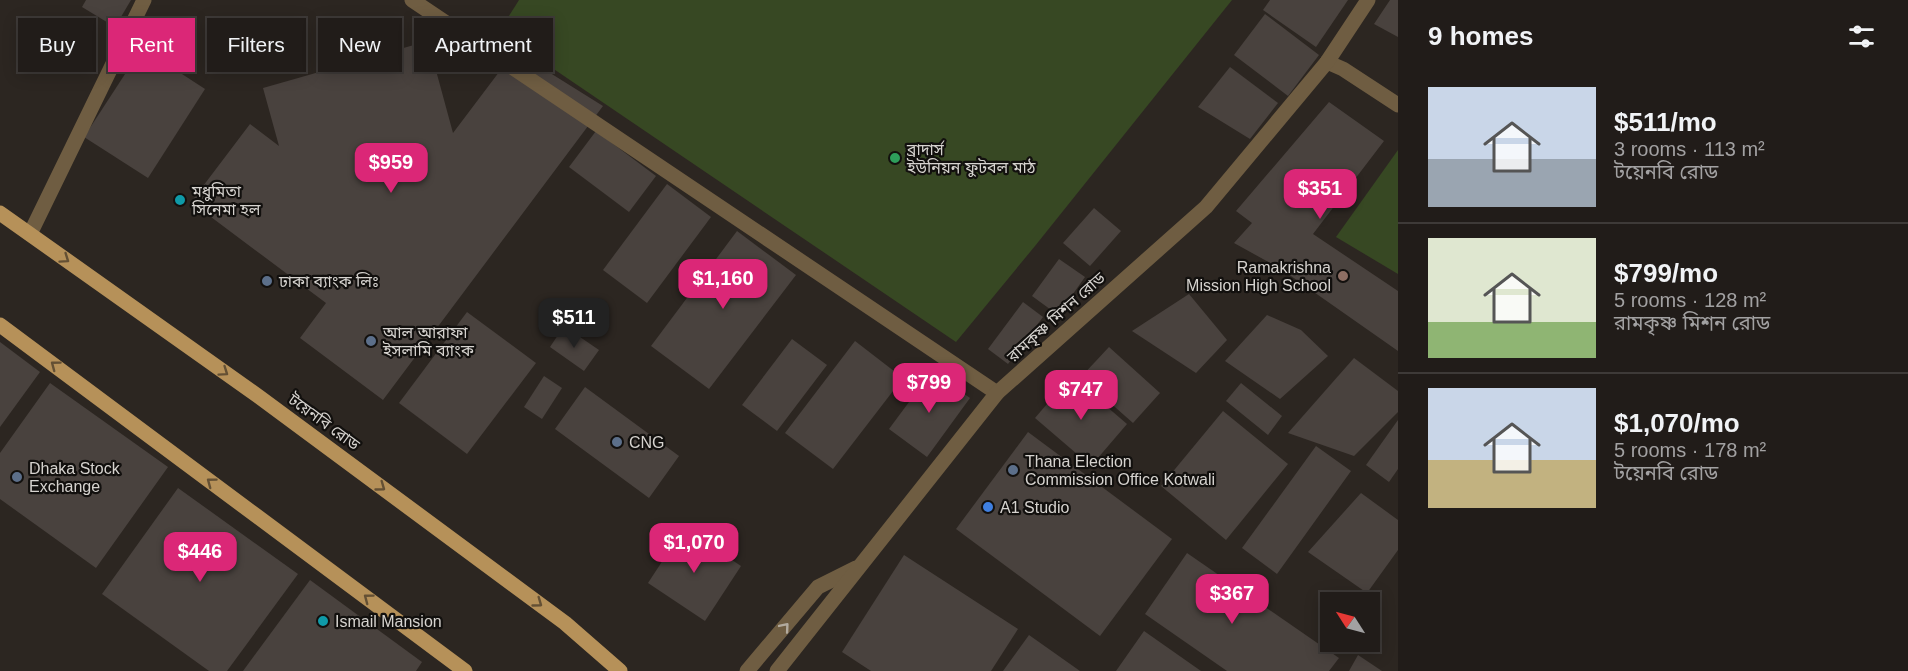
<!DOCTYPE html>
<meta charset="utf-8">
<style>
:root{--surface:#211c19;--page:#2d2926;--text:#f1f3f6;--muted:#a2a1a2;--line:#3e3a38;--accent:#db2777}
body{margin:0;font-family:Helvetica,"Noto Sans Bengali",sans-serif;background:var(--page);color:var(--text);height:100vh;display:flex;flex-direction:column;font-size:22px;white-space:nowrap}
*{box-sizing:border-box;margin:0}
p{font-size:20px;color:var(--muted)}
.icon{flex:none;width:33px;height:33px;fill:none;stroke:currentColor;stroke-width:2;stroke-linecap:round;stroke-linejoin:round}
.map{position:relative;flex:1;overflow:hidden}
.side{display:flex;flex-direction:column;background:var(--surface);width:510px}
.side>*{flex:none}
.banner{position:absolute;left:18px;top:18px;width:570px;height:54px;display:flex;gap:12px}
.needle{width:39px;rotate:306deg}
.fabs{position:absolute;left:1320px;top:592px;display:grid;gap:12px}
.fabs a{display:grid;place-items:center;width:60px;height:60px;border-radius:0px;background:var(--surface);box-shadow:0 3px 15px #0003,0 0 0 2px var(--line);font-size:30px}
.price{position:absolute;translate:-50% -51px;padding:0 14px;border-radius:12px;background:var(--accent);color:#fff;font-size:20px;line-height:39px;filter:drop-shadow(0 2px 3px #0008)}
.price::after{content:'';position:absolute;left:50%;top:36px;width:18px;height:14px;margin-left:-9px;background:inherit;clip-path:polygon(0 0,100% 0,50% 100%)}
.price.selected{background:#222;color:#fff}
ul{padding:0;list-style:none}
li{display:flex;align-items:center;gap:18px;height:150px;padding:0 30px}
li+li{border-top:2px solid var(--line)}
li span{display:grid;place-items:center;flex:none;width:168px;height:120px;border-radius:0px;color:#555}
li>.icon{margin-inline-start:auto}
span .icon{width:72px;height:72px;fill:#fffc;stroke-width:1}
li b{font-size:26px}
h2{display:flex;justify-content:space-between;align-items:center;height:72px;padding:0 30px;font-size:26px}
.chip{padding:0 21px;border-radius:0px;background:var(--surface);box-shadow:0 3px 15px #0003,0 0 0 2px var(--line);font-size:21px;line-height:54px}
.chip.selected{background:var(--accent);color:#fff}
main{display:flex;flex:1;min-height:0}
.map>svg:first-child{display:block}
</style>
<main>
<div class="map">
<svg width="1398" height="671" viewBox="0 0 1398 671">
<rect width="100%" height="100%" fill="#2c2621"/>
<g fill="#374823">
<path d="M 519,0 L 1232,0 L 1035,246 L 956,342 L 499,32 Z"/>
<path d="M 1398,150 L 1398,274 L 1336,237 Z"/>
</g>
<g fill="#49423e">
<path d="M 86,0 L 131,0 L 115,27 L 82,7 Z"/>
<path d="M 1270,0 L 1348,0 L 1316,47 L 1263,10 Z"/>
<path d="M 1390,0 L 1398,0 L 1398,37 L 1374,24 Z"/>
<path d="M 1265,14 L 1319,55 L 1288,96 L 1234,55 Z"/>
<path d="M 428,41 L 453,133 L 515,51 L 603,106 L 383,400 L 300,338 L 326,303 L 191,202 L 250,124 L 279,146 L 263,88 Z"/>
<path d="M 142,48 L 205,89 L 148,178 L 84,137 Z"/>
<path d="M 1230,67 L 1278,103 L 1250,139 L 1198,107 Z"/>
<path d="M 1329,102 L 1384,141 L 1313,234 L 1398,291 L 1398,351 L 1281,269 L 1234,243 L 1252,223 L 1236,211 Z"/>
<path d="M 596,131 L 656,176 L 629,212 L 569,167 Z"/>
<path d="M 667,184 L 711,217 L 647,303 L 603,270 Z"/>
<path d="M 1094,208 L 1121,231 L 1090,266 L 1063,243 Z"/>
<path d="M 737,231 L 796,275 L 709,389 L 651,346 Z"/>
<path d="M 1059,259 L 1085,277 L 1058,315 L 1032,296 Z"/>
<path d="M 1189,294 L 1227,340 L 1196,373 L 1132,331 Z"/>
<path d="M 1023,302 L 1043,317 L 1008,364 L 988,349 Z"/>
<path d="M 467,312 L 536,363 L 467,454 L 399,403 Z"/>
<path d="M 1267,315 L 1301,330 L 1328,356 L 1280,399 L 1225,361 Z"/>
<path d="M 564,326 L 599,350 L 584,371 L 550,347 Z"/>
<path d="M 792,339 L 827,365 L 777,431 L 742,405 Z"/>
<path d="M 855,341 L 903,378 L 833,469 L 785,433 Z"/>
<path d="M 0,342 L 40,372 L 0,427 Z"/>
<path d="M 1109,347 L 1160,393 L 1133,423 L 1081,377 Z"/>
<path d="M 1354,358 L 1398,391 L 1398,412 L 1354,456 L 1288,433 Z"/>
<path d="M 932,371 L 970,398 L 927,457 L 889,429 Z"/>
<path d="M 544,376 L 562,388 L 542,419 L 524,407 Z"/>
<path d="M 1071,376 L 1127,424 L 1091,466 L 1035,418 Z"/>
<path d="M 50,383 L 168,467 L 96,568 L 0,499 L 0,453 Z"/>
<path d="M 1241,383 L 1282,416 L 1268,435 L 1226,401 Z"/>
<path d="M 585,387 L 679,456 L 649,498 L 555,429 Z"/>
<path d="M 1223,411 L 1288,464 L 1226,540 L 1161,486 Z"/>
<path d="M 1398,420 L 1398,469 L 1389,482 L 1366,465 Z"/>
<path d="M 1028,432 L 1172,539 L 1100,636 L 956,529 Z"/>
<path d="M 1316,446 L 1351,471 L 1277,574 L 1242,548 Z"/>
<path d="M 178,488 L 298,574 L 227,671 L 209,671 L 102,594 Z"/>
<path d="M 1361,493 L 1398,520 L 1398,550 L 1367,593 L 1308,552 Z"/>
<path d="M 684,528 L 741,566 L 705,621 L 648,583 Z"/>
<path d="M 1187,553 L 1339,658 L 1329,671 L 1227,671 L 1145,614 Z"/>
<path d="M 904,555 L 1018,629 L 991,671 L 871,671 L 842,652 Z"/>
<path d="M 310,580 L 422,662 L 416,671 L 243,671 Z"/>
<path d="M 1144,631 L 1201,671 L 1116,671 Z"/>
<path d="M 1029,635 L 1080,671 L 1003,671 Z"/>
<path d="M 1358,655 L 1382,671 L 1349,671 Z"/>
</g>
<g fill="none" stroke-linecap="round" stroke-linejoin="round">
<g stroke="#6f5d42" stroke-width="15">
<path d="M 412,0 L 997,393"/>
<path d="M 1327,62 L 1343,69 L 1398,105"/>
<path d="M 30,234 L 144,0"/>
<path d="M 747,671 L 818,587 L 856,568"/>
<path d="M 777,671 L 997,393 L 1206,207 L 1327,62 L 1368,0"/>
</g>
<g stroke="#b69159" stroke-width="15">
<path d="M 0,213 L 258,396 L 565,623 L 620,671"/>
<path d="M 0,325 L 465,671"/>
</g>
</g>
<defs><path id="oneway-chevron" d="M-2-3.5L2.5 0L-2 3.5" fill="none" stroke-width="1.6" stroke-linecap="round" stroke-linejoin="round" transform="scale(1.5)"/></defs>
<g stroke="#645034">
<use href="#oneway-chevron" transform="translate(65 259) rotate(35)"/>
<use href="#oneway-chevron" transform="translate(55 365) rotate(-143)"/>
<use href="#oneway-chevron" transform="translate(224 372) rotate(35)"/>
<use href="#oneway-chevron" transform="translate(211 482) rotate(-143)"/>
<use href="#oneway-chevron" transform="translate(381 487) rotate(36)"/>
<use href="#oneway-chevron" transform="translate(368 598) rotate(-143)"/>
<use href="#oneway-chevron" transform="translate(538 603) rotate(36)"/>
</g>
<use stroke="#b2aa9e" href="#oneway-chevron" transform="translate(785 627) rotate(-50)"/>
<circle fill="#2e9e5b" stroke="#12100e" stroke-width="2" cx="895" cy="158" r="6"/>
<g fill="#0f9aa8" stroke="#12100e" stroke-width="2">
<circle cx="180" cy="200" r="6"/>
<circle cx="323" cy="621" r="6"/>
</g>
<circle fill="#8d6e63" stroke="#12100e" stroke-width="2" cx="1343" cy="276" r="6"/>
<g fill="#5c6f8a" stroke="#12100e" stroke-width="2">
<circle cx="267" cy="281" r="6"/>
<circle cx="371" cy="341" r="6"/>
<circle cx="617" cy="442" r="6"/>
<circle cx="1013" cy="470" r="6"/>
<circle cx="17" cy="477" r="6"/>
</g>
<circle fill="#3f7fe0" stroke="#12100e" stroke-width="2" cx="988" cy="507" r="6"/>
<g text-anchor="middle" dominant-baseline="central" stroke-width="4.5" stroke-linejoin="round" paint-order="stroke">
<g font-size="16" fill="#d6d3cf" stroke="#12100e" text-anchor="start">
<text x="907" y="149">ব্রাদার্স<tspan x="907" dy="18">ইউনিয়ন ফুটবল মাঠ</tspan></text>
<text x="192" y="191">মধুমিতা<tspan x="192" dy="18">সিনেমা হল</tspan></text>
<text x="1331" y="267" text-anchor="end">Ramakrishna<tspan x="1331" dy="18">Mission High School</tspan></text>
<text x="279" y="281">ঢাকা ব্যাংক লিঃ</text>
<text x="383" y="332">আল আরাফা<tspan x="383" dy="18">ইসলামি ব্যাংক</tspan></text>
<text x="629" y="442">CNG</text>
<text x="1025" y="461">Thana Election<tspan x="1025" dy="18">Commission Office Kotwali</tspan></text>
<text x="29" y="468">Dhaka Stock<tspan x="29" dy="18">Exchange</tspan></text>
<text x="1000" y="507">A1 Studio</text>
<text x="335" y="621">Ismail Mansion</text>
</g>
<g font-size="16" fill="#d6d3cf" stroke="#12100e">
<text transform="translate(1056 317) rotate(-42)">রামকৃষ্ণ মিশন রোড</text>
<text transform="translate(324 422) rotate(36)">টয়েনবি রোড</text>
</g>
</g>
</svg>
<div class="fabs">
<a><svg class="needle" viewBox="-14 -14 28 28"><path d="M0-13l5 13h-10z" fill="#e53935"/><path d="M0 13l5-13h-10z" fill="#a2a1a2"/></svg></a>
</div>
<b class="price" style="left:391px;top:194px">$959</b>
<b class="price" style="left:1320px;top:220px">$351</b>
<b class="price" style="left:723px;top:310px">$1,160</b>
<b class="price selected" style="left:574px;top:349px">$511</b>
<b class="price" style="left:929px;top:414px">$799</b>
<b class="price" style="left:1081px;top:421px">$747</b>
<b class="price" style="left:694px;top:574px">$1,070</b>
<b class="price" style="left:200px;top:583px">$446</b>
<b class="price" style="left:1232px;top:625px">$367</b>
<div class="banner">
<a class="chip">Buy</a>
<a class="chip selected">Rent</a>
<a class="chip">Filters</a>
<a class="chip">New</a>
<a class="chip">Apartment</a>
</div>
</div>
<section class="side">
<h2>9 homes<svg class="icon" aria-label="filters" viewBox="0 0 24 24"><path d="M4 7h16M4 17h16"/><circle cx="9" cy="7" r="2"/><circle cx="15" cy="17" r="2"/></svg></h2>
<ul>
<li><span style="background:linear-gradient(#c9d6e8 60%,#9aa5b1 0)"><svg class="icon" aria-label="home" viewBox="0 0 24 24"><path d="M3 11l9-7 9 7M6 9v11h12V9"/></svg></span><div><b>$511/mo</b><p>3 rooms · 113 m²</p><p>টয়েনবি রোড</p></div></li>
<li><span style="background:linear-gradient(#dfe7d0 70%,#8fb573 0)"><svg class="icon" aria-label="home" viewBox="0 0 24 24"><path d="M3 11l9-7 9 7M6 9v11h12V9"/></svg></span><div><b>$799/mo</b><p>5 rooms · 128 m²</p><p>রামকৃষ্ণ মিশন রোড</p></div></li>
<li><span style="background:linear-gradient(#c9d6e8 60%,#c2b280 0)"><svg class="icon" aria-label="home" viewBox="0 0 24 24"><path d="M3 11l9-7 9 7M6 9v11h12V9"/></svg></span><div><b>$1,070/mo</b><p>5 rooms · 178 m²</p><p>টয়েনবি রোড</p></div></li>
</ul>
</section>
</main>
